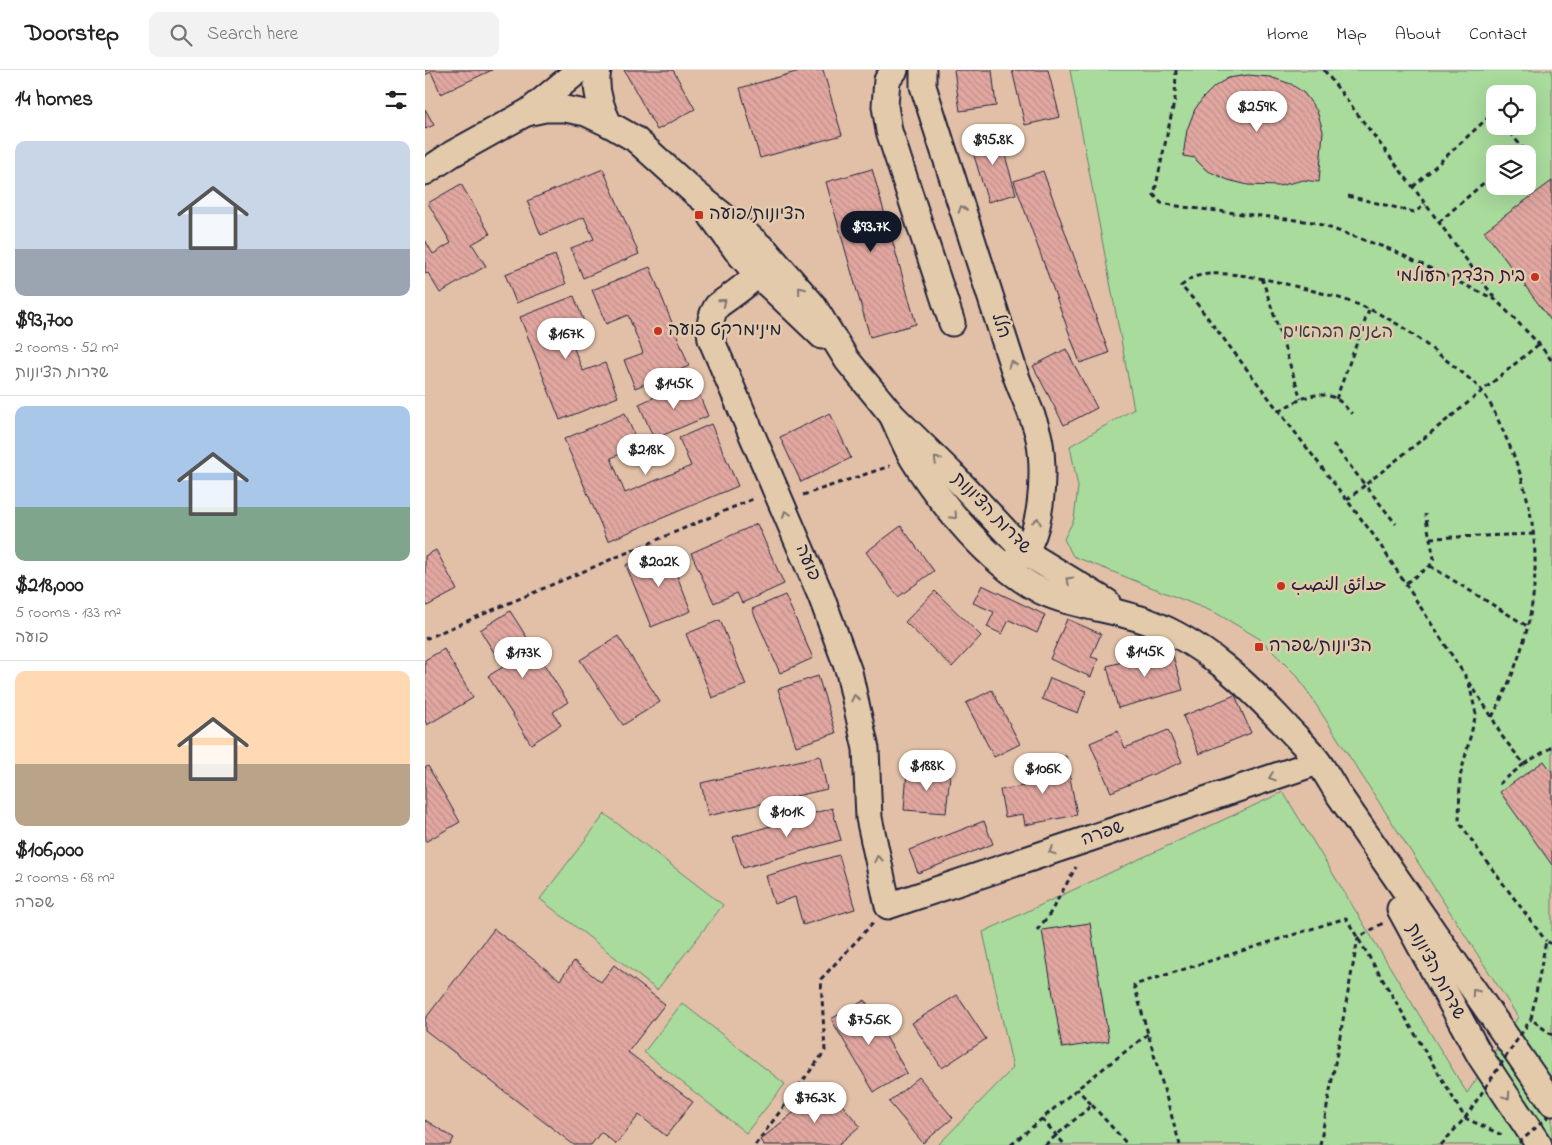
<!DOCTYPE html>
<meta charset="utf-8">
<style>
:root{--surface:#fff;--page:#f2f2f2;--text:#222;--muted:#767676;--line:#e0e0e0;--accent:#111827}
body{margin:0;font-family:"Indie Flower","Playpen Sans Arabic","Playpen Sans Hebrew",sans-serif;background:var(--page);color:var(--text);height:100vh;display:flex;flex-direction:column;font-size:19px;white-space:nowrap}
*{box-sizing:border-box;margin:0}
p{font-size:16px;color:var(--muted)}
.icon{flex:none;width:28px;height:28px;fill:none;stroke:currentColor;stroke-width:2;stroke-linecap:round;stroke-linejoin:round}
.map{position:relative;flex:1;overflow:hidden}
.panel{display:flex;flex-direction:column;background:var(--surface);width:425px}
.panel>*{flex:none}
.controls{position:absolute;left:1061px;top:15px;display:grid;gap:10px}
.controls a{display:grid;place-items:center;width:50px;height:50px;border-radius:10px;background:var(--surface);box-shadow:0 5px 20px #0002;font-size:25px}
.price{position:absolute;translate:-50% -42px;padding:0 11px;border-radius:18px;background:#fff;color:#222;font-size:16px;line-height:32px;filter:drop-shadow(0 1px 2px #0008)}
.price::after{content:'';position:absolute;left:50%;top:30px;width:15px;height:11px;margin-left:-8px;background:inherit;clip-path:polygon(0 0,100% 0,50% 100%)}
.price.on{background:var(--accent);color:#fff}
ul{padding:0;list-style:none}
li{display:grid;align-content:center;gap:10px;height:265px;padding:0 15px}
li+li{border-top:1px solid var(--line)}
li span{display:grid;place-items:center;height:155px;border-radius:10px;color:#555}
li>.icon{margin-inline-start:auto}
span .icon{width:90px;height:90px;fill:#fffc;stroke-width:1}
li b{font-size:21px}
h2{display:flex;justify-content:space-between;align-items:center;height:60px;padding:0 15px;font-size:21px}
header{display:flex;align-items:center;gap:30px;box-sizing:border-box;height:70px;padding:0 25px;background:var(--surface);border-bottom:1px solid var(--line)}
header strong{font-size:24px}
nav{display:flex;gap:28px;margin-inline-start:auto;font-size:18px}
.search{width:350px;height:45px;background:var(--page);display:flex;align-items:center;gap:12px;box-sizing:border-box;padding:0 18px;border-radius:10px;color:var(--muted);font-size:19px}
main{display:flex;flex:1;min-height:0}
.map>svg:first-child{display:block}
</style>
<header>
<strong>Doorstep</strong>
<div class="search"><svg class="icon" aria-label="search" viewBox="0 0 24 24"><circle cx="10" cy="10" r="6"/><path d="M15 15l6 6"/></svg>Search here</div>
<nav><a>Home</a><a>Map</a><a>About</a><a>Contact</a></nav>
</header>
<main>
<section class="panel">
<h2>14 homes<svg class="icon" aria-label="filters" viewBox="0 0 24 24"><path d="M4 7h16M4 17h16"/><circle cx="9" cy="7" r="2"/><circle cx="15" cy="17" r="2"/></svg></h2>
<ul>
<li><span style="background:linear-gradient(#c9d6e8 70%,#9aa5b1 0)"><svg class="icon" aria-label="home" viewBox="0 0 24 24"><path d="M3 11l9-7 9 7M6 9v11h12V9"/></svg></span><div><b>$93,700</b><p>2 rooms · 52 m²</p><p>שדרות הציונות</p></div></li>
<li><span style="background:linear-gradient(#a9c7e8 65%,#7fa58c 0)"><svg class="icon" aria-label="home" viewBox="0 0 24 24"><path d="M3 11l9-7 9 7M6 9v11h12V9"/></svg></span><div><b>$218,000</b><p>5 rooms · 133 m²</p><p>פועה</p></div></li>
<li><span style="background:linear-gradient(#ffd9b3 60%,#b9a48a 0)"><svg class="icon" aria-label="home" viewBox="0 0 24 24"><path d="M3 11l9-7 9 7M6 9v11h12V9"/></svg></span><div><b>$106,000</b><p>2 rooms · 68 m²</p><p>שפרה</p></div></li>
</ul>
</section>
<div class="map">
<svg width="1127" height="1075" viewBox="0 0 1127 1075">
<defs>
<pattern id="building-back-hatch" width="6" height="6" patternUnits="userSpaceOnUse" patternTransform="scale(1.25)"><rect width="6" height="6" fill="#e1a7a0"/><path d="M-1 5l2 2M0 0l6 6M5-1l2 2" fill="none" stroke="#c18f8b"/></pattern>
</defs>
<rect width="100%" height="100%" fill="#e2c0a8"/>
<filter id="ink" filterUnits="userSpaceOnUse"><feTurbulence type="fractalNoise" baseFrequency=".02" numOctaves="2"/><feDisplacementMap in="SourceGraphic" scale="10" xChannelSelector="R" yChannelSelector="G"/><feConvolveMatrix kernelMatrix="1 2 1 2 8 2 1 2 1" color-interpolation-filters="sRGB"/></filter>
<g filter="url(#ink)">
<g fill="#a8db9c" stroke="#657e6c" fill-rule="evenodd">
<path d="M 645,0 L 1127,0 L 1127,1075 L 513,1075 L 588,998 L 558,862 L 858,722 L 1042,1023 L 1093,947 L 873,607 L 835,569 L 791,543 L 648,486 L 639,469 L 649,449 L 653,417 L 645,376 L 709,339 ZM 1070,24 L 1102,24 L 1102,56 L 1070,56 ZM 1070,84 L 1102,84 L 1102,116 L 1070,116 Z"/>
<path d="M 180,744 L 298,835 L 232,920 L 115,829 Z"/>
<path d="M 257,933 L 360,1014 L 321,1063 L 219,982 Z"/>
</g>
<g fill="url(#building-back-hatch)" stroke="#22223b">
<path d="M 0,0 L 67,0 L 16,24 L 6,2 L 0,5 Z"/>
<path d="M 199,0 L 248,0 L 270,39 L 232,60 Z"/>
<path d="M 378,0 L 398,0 L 417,65 L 335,88 L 315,18 Z"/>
<path d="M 529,0 L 567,0 L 571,36 L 535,41 Z"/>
<path d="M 587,0 L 623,0 L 635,47 L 600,55 Z"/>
<path d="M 823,5 L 845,7 L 866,14 L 879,23 L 892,41 L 898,61 L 894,112 L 878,110 L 854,116 L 823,115 L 803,110 L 781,100 L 771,90 L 771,88 L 758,86 L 762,60 L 770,39 L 778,28 L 789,17 L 803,8 Z"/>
<path d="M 0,39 L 9,55 L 0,59 Z"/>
<path d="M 573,61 L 591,124 L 563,132 L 544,69 Z"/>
<path d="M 178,99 L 214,184 L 158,208 L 146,178 L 169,169 L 159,147 L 116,165 L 102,131 Z"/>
<path d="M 447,99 L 491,254 L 445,267 L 401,112 Z"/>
<path d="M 618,101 L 684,283 L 655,293 L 589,111 Z"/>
<path d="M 1127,111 L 1127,252 L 1059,161 Z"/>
<path d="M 36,114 L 65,164 L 47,174 L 61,196 L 15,223 L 3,203 L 0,204 L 0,170 L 8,184 L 26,173 L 3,133 Z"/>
<path d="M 130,185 L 141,214 L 91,233 L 80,204 Z"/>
<path d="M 225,197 L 264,296 L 210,318 L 199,290 L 218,283 L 203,245 L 181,254 L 167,220 Z"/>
<path d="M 149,226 L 161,257 L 143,264 L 158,301 L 180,293 L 193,327 L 135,350 L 95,247 Z"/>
<path d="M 641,279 L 672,338 L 639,355 L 608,296 Z"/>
<path d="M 268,310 L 283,346 L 229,369 L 214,334 Z"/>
<path d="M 200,343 L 214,376 L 186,388 L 200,423 L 266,396 L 254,368 L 286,354 L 313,416 L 183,471 L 139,369 Z"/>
<path d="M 405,343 L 426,388 L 376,412 L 355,367 Z"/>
<path d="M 332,454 L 359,514 L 317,533 L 312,523 L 289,533 L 266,483 Z"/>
<path d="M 476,456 L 509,501 L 473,527 L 441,482 Z"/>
<path d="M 241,478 L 266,541 L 226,557 L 201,495 Z"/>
<path d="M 11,480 L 32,520 L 2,536 L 0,532 L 0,486 Z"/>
<path d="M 557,515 L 620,545 L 612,563 L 584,550 L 577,564 L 562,557 L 569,542 L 548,533 Z"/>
<path d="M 510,521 L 556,566 L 527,597 L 480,552 Z"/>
<path d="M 360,525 L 388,588 L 355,603 L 327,539 Z"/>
<path d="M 85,541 L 143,632 L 128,642 L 136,655 L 106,674 L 63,606 L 78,597 L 55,560 Z"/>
<path d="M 642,549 L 676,564 L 666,587 L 673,589 L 666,607 L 625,589 Z"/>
<path d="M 295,550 L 321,615 L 287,628 L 261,564 Z"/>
<path d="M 193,566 L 235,632 L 198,655 L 155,590 Z"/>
<path d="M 19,579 L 48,628 L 2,655 L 0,651 L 0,590 Z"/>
<path d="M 746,579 L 758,620 L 693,638 L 682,596 Z"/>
<path d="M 393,606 L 411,663 L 371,676 L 353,619 Z"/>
<path d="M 625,608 L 661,621 L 653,643 L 617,629 Z"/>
<path d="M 567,620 L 595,674 L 569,687 L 541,633 Z"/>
<path d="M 810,625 L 826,663 L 774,684 L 758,646 Z"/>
<path d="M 743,660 L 757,692 L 686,722 L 665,673 L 693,661 L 700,678 Z"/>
<path d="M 395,686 L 402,719 L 283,746 L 276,713 Z"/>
<path d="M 641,686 L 652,745 L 600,755 L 598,744 L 580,747 L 575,720 L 615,713 L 611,691 Z"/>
<path d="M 1119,691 L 1127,702 L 1127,795 L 1075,722 Z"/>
<path d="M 3,696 L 35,752 L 0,772 L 0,698 Z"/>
<path d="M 482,701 L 525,705 L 521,743 L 479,740 Z"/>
<path d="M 407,738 L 416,770 L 318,798 L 308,767 Z"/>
<path d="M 559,751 L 568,774 L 493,803 L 484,780 Z"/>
<path d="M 414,785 L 430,839 L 378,855 L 370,827 L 349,834 L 341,806 Z"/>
<path d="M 665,853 L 684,971 L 637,978 L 617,860 Z"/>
<path d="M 69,859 L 135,910 L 149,891 L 176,912 L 189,895 L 240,934 L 203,982 L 268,1032 L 241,1066 L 214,1045 L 191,1074 L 176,1062 L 166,1075 L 149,1075 L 0,960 L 0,949 Z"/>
<path d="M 532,925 L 561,969 L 517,998 L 487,953 Z"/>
<path d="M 440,930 L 482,1003 L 449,1022 L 406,949 Z"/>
<path d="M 494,1007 L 528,1048 L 498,1073 L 464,1032 Z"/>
<path d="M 401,1016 L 435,1056 L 414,1074 L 415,1075 L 339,1075 L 335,1070 Z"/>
<path d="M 0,1050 L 29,1068 L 25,1075 L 0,1075 Z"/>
</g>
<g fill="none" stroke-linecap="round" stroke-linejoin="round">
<g stroke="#22223b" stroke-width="29">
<g id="minor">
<path d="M 173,0 C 169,18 176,38 184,54"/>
<path d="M 470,0 L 462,10 L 460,36 L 464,61 L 527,253"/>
<path d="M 498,0 L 498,16 C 528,110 558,203 588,297 C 595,320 607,341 613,364 C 621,393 619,476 589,491"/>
<path d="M 102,43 L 154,0"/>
<path d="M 0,102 L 27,84 L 101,43 L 120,39 L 140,39 L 161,43 L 184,54 L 210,69 L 270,123 L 320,163 L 341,181 L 388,235 L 422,290 L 467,345 L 526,403 L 600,482 L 682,532"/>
<path d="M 287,147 L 311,180 L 332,204 L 397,266"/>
<path d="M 341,181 C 339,207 312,221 292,236 C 285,247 284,256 286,269 L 396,526 L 424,602 L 441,679 L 444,748 L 463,836 L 893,692"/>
<path d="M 467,345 C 474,360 480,376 488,389 C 517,436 567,496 616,521 C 647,536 690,539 724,552 C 779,573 822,614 861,656 C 872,668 885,680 894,693 C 901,703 907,714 914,725 L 1127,1033"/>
<path d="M 975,839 L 1055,986 L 1114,1075"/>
</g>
</g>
<g stroke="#22223b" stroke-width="3" stroke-dasharray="5 4" stroke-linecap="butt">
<path d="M 751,0 L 750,28 L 729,125 L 736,133 L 758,137 L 888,152 L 967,180 L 1071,230 L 1114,274 L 1127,291"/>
<path d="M 899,0 L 988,117 L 1071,230"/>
<path d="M 1079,56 L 1098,78 L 1091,84"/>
<path d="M 988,117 L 1068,43 L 1070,45"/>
<path d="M 923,126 L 989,142 L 1001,135"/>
<path d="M 1014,152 L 1070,103"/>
<path d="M 837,208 L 876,329"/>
<path d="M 911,329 L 944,240"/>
<path d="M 854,341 C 872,331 889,319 910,328 C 916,331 922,339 927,344"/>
<path d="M 908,374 L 940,415 L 1028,345 L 1114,274"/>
<path d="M 378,425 L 465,396"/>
<path d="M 922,430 L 940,415 L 971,454"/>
<path d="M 1005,468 L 1108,464"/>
<path d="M 1005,496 L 1102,556"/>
<path d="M 981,513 L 1005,496 L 1009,488 L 1000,444"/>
<path d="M 0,569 L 330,428"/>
<path d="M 1044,613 L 1051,644 L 1035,707 L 1034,752 L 1059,788 L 1121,871"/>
<path d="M 1067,647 C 1117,554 1125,469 1083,372 C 1075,355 1068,336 1057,321 C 1047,309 1032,299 1020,289 C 1000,274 980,257 958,246 C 929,230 893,222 861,214 C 838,208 786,197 765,209 C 762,211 759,214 756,216 L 769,230 L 950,467 L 1067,647 L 1076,665 L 1099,694 L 1127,677"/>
<path d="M 1074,714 L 1099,694"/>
<path d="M 612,860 L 624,845 L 651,797"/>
<path d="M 1127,874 L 1121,871 L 1106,949 L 1127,965"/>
<path d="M 667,1035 L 703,1075"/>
<path d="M 617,1049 L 640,1075"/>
<path d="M 330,1075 L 400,981 L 396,909 L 449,852"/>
<path d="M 586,1075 L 652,1019 L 723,964"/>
<path d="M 620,1075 L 667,1035 L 652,1019"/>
<path d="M 755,1075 L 709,915 L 921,848 L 1040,1048 L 1079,1066"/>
<path d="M 895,1075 L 933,868 L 958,853"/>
<path d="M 1016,1075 L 1040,1048"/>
</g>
<use href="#minor" stroke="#e2caab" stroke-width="25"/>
<g stroke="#22223b" stroke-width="3" stroke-dasharray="5 4" stroke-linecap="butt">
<path d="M 1040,1048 L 1106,949"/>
<path d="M 1094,1073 L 1127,1043"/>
</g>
</g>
<defs><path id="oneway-chevron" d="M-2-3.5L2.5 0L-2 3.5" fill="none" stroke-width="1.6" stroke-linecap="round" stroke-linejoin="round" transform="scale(1.25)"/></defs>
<g stroke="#827673">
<use href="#oneway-chevron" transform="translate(537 139) rotate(-108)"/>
<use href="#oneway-chevron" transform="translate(376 220) rotate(-129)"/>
<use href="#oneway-chevron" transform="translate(298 232) rotate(-39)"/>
<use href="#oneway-chevron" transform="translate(587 294) rotate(-108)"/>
<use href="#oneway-chevron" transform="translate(512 390) rotate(-136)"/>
<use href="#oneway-chevron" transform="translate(361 444) rotate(-113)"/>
<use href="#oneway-chevron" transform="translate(529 446) rotate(47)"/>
<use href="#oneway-chevron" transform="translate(612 451) rotate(-77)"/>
<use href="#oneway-chevron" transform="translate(644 510) rotate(-149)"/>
<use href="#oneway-chevron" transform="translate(430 628) rotate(-102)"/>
<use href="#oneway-chevron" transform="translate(847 707) rotate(161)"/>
<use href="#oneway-chevron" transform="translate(627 781) rotate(161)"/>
<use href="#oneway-chevron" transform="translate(453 789) rotate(-102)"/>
<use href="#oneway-chevron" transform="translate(1050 922) rotate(-125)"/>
<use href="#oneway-chevron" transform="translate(1082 1026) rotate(56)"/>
</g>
</g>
<g fill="#c8321e" stroke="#e2caab" stroke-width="2">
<rect x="269" y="140" width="10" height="10" rx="2.5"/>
<circle cx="1110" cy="207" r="5"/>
<circle cx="233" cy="261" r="5"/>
<circle cx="856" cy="516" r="5"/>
<rect x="829" y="572" width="10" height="10" rx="2.5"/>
</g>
<g text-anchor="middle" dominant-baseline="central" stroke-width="5" stroke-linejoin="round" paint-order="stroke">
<g font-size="18" fill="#22223b" stroke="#e2caab" text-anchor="start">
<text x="284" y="145">הציונות/פועה</text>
<text x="1100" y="207" text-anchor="end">בית הצדק העולמי</text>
<text x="243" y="261">מינימרקט פועה</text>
<text x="866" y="516">حدائق النصب</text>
<text x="844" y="577">הציונות/שפרה</text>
</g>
<g font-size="18" fill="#22223b" stroke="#e2caab">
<text transform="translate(575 256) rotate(72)">הלל</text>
<text transform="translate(566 444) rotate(46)">שדרות הציונות</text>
<text transform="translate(382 493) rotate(67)">פועה</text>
<text transform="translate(678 764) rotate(-19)">שפרה</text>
<text transform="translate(1010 902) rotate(62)">שדרות הציונות</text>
</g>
<g font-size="18" fill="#363e4a" stroke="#e2caab">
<text x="913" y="263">הגנים הבהאים</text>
</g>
</g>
</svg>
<div class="controls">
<a><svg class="icon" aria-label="locate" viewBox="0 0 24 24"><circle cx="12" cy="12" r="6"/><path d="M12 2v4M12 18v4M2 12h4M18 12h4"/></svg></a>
<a><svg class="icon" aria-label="layers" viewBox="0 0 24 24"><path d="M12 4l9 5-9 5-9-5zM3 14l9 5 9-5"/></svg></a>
</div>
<b class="price" style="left:832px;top:63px">$259K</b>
<b class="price" style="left:568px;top:96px">$95.8K</b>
<b class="price on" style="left:446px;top:183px">$93.7K</b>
<b class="price" style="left:141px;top:290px">$167K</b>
<b class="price" style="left:249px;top:340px">$145K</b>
<b class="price" style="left:221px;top:406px">$218K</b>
<b class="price" style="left:234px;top:518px">$202K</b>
<b class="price" style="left:720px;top:608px">$145K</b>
<b class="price" style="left:98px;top:609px">$173K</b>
<b class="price" style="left:502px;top:722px">$188K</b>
<b class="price" style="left:618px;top:725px">$106K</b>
<b class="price" style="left:362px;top:768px">$101K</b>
<b class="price" style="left:444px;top:976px">$75.6K</b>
<b class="price" style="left:390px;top:1054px">$76.3K</b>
</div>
</main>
